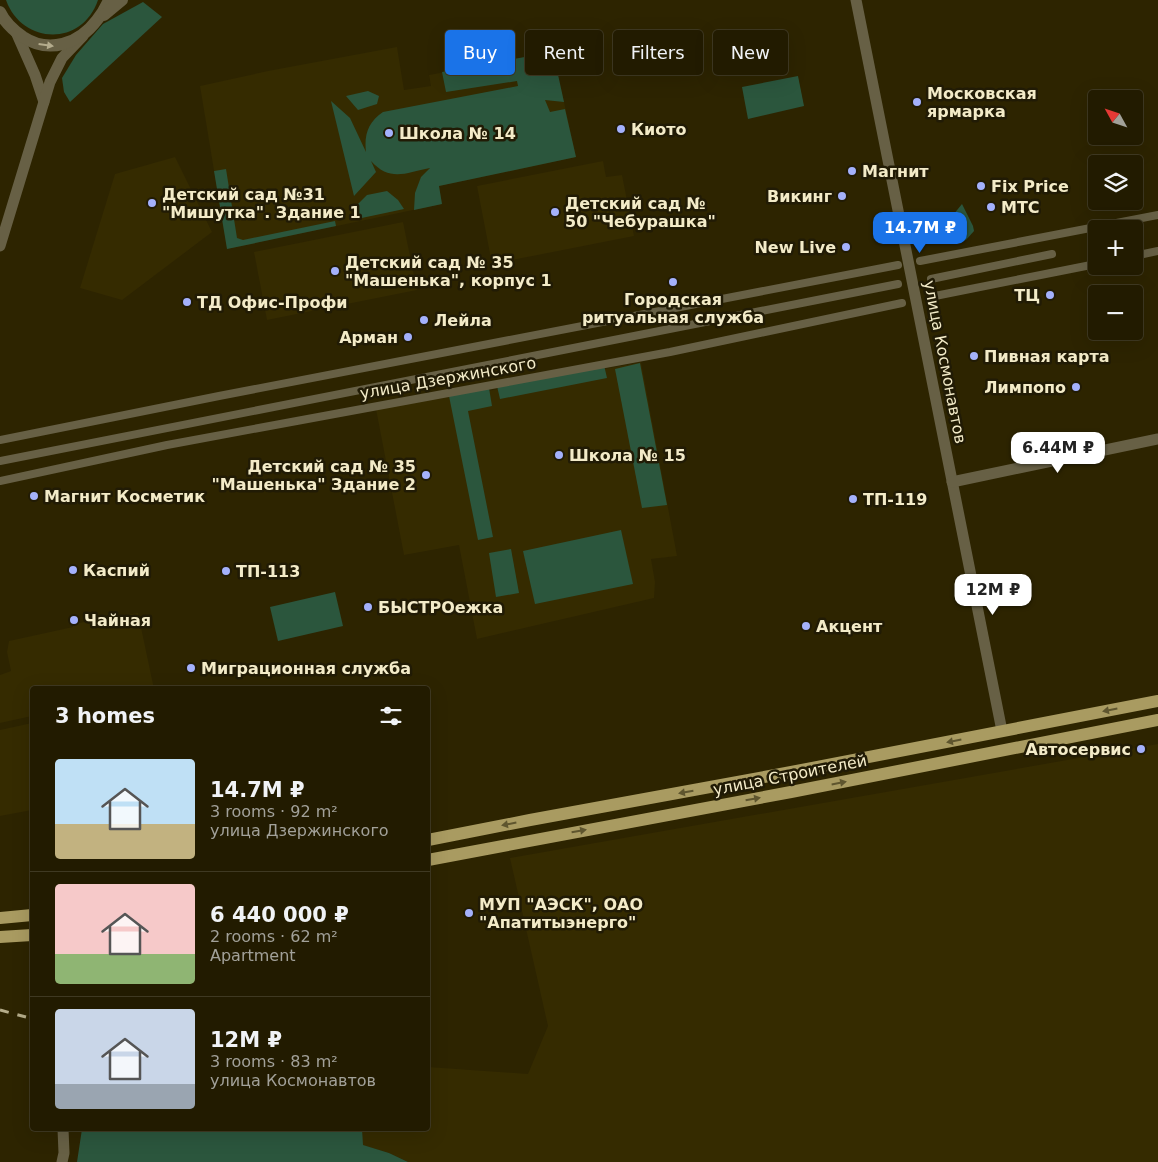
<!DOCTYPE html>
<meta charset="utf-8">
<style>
:root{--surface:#221b00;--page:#2e280f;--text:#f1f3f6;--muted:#a2a199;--line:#3f3922;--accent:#1a73e8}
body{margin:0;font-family:"DejaVu Sans",sans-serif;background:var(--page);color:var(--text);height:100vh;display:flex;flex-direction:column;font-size:19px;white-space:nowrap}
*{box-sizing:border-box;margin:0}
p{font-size:16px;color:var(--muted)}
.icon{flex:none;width:28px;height:28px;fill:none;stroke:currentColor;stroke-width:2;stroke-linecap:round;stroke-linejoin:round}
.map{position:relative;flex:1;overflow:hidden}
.drawer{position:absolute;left:30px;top:686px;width:400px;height:445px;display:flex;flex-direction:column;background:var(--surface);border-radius:5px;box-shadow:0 5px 20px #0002,0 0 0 1px var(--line)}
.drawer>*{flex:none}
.hud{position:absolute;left:445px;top:30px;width:475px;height:45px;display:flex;gap:10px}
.needle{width:32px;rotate:310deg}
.controls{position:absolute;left:1088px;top:90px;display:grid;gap:10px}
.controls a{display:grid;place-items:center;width:55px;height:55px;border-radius:5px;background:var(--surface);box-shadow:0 5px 20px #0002,0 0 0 1px var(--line);font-size:25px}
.price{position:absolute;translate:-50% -42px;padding:0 11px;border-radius:10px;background:#fff;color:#222;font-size:16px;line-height:32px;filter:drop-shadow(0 1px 2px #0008)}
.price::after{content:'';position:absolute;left:50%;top:30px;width:15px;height:11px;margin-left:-8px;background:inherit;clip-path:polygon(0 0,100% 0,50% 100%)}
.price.current{background:var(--accent);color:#fff}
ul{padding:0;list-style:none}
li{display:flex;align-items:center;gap:15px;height:125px;padding:0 25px}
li+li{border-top:1px solid var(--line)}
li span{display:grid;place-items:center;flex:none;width:140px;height:100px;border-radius:5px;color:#555}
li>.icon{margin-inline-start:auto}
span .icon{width:60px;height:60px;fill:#fffc;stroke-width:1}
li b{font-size:21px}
h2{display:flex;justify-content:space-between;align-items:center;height:60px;padding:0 25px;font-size:21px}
.pill{padding:0 18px;border-radius:5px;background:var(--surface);box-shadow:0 5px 20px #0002,0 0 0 1px var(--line);font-size:18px;line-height:45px}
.pill.current{background:var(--accent);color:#fff}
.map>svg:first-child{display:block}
</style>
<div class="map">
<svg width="1158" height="1162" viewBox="0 0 1158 1162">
<rect width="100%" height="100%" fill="#2d2400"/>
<g fill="#352b00">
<path d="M 397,47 L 404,90 L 431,86 L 429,75 L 553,52 L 576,157 L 439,186 L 442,204 L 227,249 L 200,86 L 268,71 Z"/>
<path d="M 175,157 L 212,232 L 122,300 L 80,288 L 115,174 Z"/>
<path d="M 603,161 L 606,177 L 622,175 L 634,236 L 492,264 L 477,186 Z"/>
<path d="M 403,222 L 417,290 L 267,320 L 254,252 Z"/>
<path d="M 641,362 L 677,556 L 651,559 L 655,582 L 654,598 L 477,639 L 459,545 L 404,555 L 376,409 L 493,390 Z"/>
<path d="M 138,613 L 154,689 L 32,689 L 32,716 L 0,723 L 0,675 L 11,671 L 7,652 L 9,641 L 73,627 L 73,624 Z"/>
<path d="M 32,723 L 32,810 L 0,816 L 0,730 Z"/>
<path d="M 1158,744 L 1158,1162 L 408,1162 L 389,1153 L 362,1145 L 362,1129 L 428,1129 L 428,1067 L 528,1074 L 548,1026 L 510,858 Z"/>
</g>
<g fill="#2b563d">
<path d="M 6,0 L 98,0 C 82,47 22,45 6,0 Z"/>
<path d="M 143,2 L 162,17 L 70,102 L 64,92 L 62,78 L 76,55 L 103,24 Z"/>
<path d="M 692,35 L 695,56 L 658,62 L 655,41 Z"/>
<path d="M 553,52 L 564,102 L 545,100 L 550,112 L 565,109 L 576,157 L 439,186 L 442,204 L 414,210 L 415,193 L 421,177 L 430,168 C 405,173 390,182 371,161 L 376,172 L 354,196 L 331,101 L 350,118 L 366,152 C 364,135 368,122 383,112 L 518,86 L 517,81 L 446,92 L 442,72 Z"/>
<path d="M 798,76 L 804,106 L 748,119 L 742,87 Z"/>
<path d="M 368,91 L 379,96 L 377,104 L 358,110 L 346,96 Z"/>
<path d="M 226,169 L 237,238 L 243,240 L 335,221 L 336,226 L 227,249 L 214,171 Z"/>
<path d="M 387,191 L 398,200 L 404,209 L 357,219 L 354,208 L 367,195 Z"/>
<path d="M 962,204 L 973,226 L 974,231 L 966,240 L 954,242 L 949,238 L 945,225 Z"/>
<path d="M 640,363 L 667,505 L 642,508 L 615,369 Z"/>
<path d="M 604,365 L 607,378 L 500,399 L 497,386 Z"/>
<path d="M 489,388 L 492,406 L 468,411 L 493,537 L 478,540 L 449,396 Z"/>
<path d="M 621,530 L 633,584 L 535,604 L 523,551 Z"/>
<path d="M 511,549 L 519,593 L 496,597 L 489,553 Z"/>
<path d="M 335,592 L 343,626 L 278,641 L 270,607 Z"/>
<path d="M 82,1129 L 362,1129 L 363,1145 L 389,1153 L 408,1162 L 77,1162 Z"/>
</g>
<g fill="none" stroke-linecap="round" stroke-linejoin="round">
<g stroke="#676045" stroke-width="8">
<path d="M 1134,256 L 1158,251"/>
<path d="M 920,261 L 1158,215"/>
<path d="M 931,279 L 1052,254"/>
<path d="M 935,296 L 1096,264"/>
<path d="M 0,440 L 219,396 L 898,265"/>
<path d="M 0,461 L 898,284"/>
<path d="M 0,481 L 167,445 L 670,352 L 902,303"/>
</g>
<g stroke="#676045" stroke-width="11">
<path d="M 856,0 L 1002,731"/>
<path d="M 16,32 L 35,75 L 44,102"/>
<path d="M 0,246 L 50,82 L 62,58 L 83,36"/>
<path d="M 952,482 L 1158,439"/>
<path d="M 62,1162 L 64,1153 L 63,1129"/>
</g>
<g stroke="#676045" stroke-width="12">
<path d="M 0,12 C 5,23 13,30 23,37 C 49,54 79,44 97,20 C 102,14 106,7 109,0"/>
<path d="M 104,15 L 122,0"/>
</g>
<g stroke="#a99b61" stroke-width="12">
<path d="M 428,840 L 530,820 L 786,773 L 1158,701"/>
<path d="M 428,860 L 791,792 L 1158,720"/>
<path d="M 0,918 L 32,915"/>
<path d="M 0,937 L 32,935"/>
</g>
<path stroke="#b5ad8a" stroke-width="3" stroke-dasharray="9 9" stroke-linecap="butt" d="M 0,1010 L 26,1017"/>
</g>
<defs><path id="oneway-solid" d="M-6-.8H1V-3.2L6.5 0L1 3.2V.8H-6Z" transform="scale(1.25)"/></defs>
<use fill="#b4ac8d" href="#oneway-solid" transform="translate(46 45) rotate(8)"/>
<g fill="#5e552e">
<use href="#oneway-solid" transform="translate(1110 710) rotate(169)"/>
<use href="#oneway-solid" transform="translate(954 741) rotate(169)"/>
<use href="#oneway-solid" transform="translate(839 783) rotate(-11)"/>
<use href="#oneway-solid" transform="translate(686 792) rotate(170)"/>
<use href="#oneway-solid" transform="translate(753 799) rotate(-10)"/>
<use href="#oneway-solid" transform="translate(509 824) rotate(169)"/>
<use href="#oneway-solid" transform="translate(579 831) rotate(-10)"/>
</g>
<g fill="#a4b1fc" stroke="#211b05" stroke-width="2">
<circle cx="917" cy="102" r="5"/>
<circle cx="621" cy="129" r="5"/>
<circle cx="389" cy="133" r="5"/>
<circle cx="852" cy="171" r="5"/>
<circle cx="981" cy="186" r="5"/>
<circle cx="842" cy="196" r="5"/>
<circle cx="152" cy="203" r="5"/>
<circle cx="991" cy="207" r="5"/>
<circle cx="555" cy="212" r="5"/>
<circle cx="846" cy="247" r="5"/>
<circle cx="335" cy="271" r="5"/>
<circle cx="673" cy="282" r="5"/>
<circle cx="1050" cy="295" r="5"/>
<circle cx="187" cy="302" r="5"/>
<circle cx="424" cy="320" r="5"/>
<circle cx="408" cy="337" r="5"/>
<circle cx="974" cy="356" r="5"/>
<circle cx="1076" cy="387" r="5"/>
<circle cx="559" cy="455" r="5"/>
<circle cx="426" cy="475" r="5"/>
<circle cx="34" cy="496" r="5"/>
<circle cx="853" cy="499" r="5"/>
<circle cx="73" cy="570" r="5"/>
<circle cx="226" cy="571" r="5"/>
<circle cx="368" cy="607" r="5"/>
<circle cx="74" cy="620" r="5"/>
<circle cx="806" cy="626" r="5"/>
<circle cx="191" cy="668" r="5"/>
<circle cx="1141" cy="749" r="5"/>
<circle cx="469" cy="913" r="5"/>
</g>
<g text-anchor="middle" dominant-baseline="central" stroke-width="5" stroke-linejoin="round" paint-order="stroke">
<g font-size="16" font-weight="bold" fill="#f3ebc8" stroke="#211b05" text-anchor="start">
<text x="927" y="93">Московская<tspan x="927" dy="18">ярмарка</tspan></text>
<text x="631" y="129">Киото</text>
<text x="399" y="133">Школа № 14</text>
<text x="862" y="171">Магнит</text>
<text x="991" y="186">Fix Price</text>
<text x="162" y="194">Детский сад №31<tspan x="162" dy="18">"Мишутка". Здание 1</tspan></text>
<text x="832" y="196" text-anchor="end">Викинг</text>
<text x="565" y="203">Детский сад №<tspan x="565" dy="18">50 "Чебурашка"</tspan></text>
<text x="1001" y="207">МТС</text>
<text x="836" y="247" text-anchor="end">New Live</text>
<text x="345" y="262">Детский сад № 35<tspan x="345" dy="18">"Машенька", корпус 1</tspan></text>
<text x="1040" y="295" text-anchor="end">ТЦ</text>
<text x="673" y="299" text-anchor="middle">Городская<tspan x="673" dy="18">ритуальная служба</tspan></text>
<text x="197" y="302">ТД Офис-Профи</text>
<text x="434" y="320">Лейла</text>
<text x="398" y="337" text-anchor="end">Арман</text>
<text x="984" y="356">Пивная карта</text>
<text x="1066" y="387" text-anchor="end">Лимпопо</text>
<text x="569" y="455">Школа № 15</text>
<text x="416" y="466" text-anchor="end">Детский сад № 35<tspan x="416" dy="18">"Машенька" Здание 2</tspan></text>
<text x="44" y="496">Магнит Косметик</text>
<text x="863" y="499">ТП-119</text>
<text x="83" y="570">Каспий</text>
<text x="236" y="571">ТП-113</text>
<text x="378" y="607">БЫСТРОежка</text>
<text x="84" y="620">Чайная</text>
<text x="816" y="626">Акцент</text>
<text x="201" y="668">Миграционная служба</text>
<text x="1131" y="749" text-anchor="end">Автосервис</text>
<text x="479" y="904">МУП "АЭСК", ОАО<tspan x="479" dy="18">"Апатитыэнерго"</tspan></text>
</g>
<g font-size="16" fill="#f3ebc8" stroke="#211b05">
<text transform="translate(945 362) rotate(79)">улица Космонавтов</text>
<text transform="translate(448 378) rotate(-10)">улица Дзержинского</text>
<text transform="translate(790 775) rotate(-11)">улица Строителей</text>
</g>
</g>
</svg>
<div class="controls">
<a><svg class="needle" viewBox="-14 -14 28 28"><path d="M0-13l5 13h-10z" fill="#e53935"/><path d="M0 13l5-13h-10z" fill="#a2a199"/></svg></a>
<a><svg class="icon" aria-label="layers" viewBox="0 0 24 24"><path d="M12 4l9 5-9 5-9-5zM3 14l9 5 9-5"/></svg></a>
<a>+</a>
<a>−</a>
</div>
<b class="price current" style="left:920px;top:254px">14.7M ₽</b>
<b class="price" style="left:1058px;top:474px">6.44M ₽</b>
<b class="price" style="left:993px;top:616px">12M ₽</b>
<div class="hud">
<a class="pill current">Buy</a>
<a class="pill">Rent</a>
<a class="pill">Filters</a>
<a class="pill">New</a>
</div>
<section class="drawer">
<h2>3 homes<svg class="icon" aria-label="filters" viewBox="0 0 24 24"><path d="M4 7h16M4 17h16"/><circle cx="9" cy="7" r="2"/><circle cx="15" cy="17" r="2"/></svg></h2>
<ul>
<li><span style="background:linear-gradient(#bfe0f5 65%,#c2b280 0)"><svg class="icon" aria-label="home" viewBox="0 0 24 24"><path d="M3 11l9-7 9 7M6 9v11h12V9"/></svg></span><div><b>14.7M ₽</b><p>3 rooms · 92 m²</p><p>улица Дзержинского</p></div></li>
<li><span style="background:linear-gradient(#f6c9c9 70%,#8fb573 0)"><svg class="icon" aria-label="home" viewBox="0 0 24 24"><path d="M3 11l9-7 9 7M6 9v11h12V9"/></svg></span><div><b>6 440 000 ₽</b><p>2 rooms · 62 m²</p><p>Apartment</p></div></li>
<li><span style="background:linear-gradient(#c9d6e8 75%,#9aa5b1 0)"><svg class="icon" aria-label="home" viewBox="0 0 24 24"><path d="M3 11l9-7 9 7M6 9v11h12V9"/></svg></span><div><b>12M ₽</b><p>3 rooms · 83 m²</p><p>улица Космонавтов</p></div></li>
</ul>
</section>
</div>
